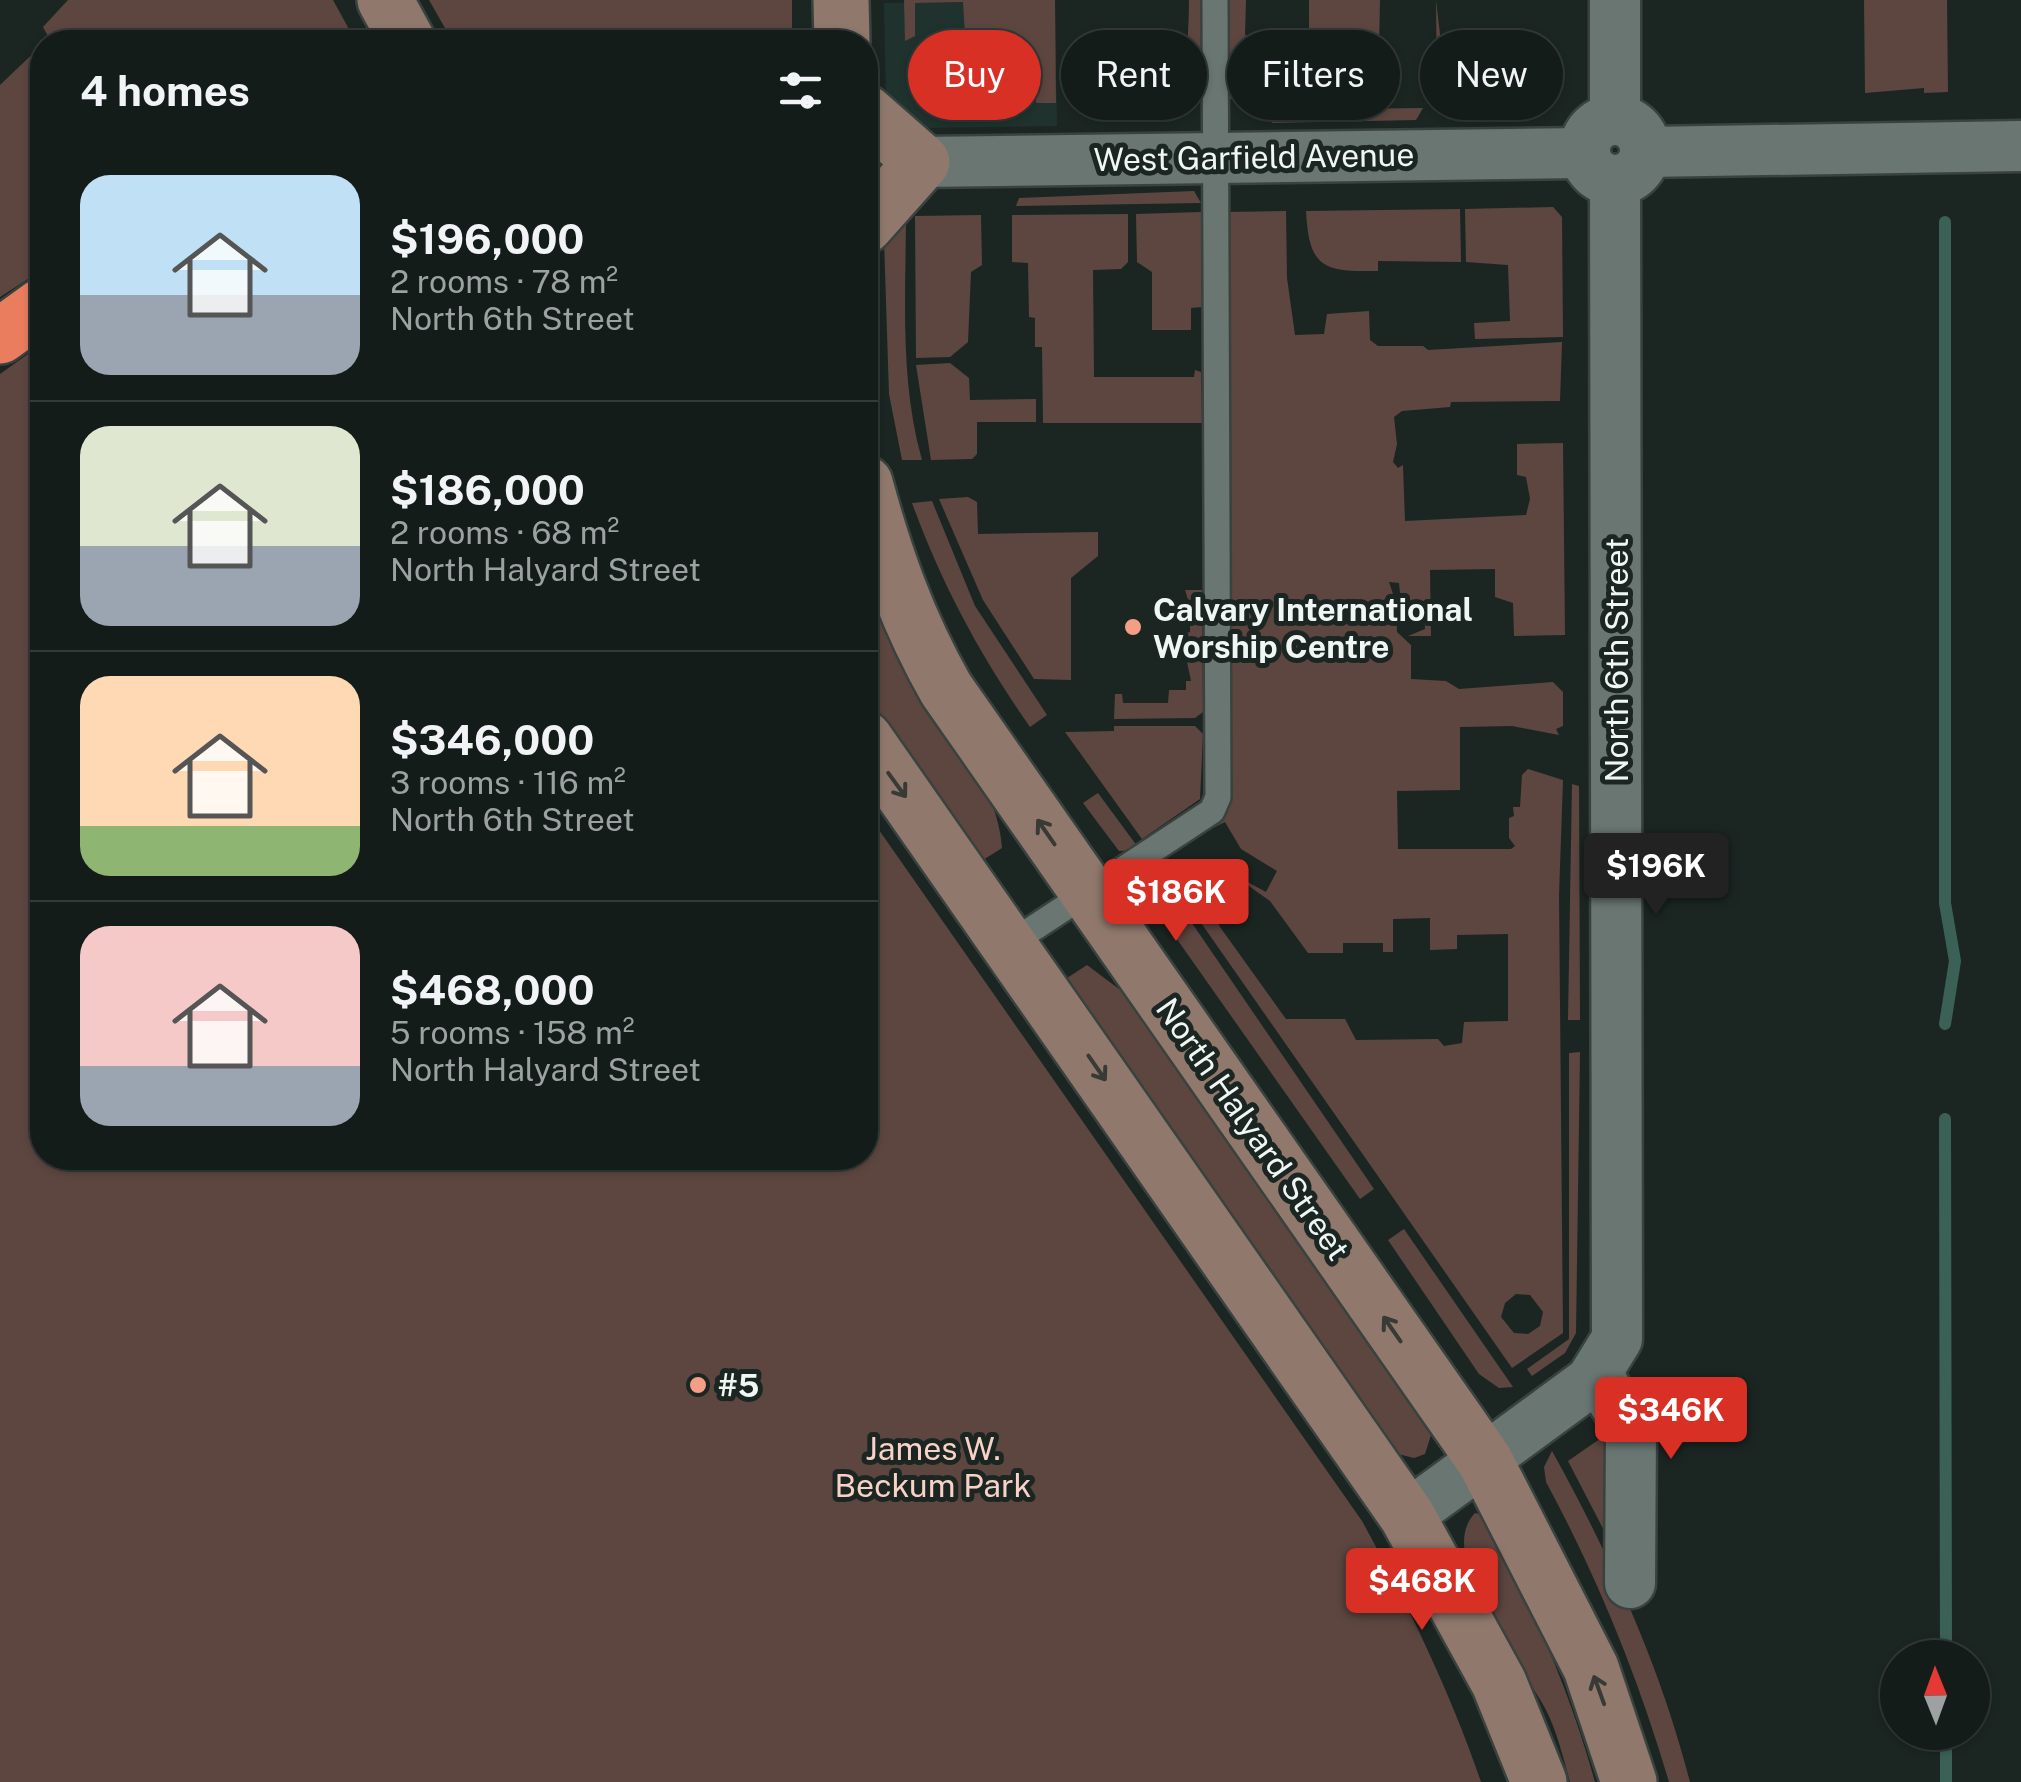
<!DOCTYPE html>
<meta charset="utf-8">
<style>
:root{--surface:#141c1a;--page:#1d2523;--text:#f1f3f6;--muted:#9da1a2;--line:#333a39;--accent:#d93025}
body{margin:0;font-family:"Public Sans",sans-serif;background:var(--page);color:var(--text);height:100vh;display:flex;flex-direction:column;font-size:38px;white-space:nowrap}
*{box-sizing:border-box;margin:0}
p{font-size:32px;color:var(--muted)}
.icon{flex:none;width:55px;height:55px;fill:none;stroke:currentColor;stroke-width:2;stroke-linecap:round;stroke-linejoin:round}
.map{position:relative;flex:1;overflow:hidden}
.details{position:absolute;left:30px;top:30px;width:848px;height:1140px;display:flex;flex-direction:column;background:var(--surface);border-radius:40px;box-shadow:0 2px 8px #0004,0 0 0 2px var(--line)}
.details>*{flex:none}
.banner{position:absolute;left:908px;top:30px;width:950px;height:90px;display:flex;gap:20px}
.needle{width:65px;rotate:359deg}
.tools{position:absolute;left:1880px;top:1640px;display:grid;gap:20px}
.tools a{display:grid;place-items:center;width:110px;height:110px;border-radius:50%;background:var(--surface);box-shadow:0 2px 8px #0004,0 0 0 2px var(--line);font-size:50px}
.price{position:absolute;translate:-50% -85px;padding:0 22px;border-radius:10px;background:var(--accent);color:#fff;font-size:32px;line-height:65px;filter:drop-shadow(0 2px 5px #0008)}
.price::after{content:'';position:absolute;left:50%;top:60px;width:30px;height:22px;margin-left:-15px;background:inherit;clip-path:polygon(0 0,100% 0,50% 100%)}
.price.active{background:#222;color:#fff}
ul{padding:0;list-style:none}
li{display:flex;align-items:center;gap:30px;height:250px;padding:0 50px}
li+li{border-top:2px solid var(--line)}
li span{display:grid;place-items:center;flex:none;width:280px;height:200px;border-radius:30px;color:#555}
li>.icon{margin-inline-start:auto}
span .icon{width:120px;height:120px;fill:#fffc;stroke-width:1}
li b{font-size:42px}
h2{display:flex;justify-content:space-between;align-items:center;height:120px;padding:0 50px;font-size:42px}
.pill{padding:0 35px;border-radius:45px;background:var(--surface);box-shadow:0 2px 8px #0004,0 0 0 2px var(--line);font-size:35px;line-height:90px}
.pill.active{background:var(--accent);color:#fff}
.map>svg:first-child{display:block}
</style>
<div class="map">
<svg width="2021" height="1782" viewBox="0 0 2021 1782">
<rect width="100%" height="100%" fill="#1b2623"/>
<path fill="#20322d" d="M 1055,1 L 1057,126 L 919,128 L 886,100 L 884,3 Z"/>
<g fill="#5d4640" fill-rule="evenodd">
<path d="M 68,0 L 333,0 L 356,42 L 45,42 L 49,38 L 43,27 Z"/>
<path d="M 429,0 L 792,0 L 792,42 L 453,42 Z"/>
<path d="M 904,0 L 1055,0 L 1056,103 L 1036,103 L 1035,55 L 978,55 L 978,49 L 966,51 L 963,2 L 915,3 L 915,36 L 905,41 Z"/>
<path d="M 1189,0 L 1202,0 L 1202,100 L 1186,101 C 1185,64 1189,35 1189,0 Z"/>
<path d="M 1229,0 L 1246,0 L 1245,35 L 1254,36 L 1255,100 L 1229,99 Z"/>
<path d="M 1309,0 L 1380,0 L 1378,97 L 1262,99 L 1262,43 L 1297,41 L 1309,30 Z"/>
<path d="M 1436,0 L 1444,69 L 1473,69 L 1474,96 L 1437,97 Z"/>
<path d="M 1864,0 L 1947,0 L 1948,92 L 1924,93 L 1924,88 L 1865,93 Z"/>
<path d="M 42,45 L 42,270 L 0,297 L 0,85 Z"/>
<path d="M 1423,108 L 1416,120 L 1272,123 L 1271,110 Z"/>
<path d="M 1194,191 L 1201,203 L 1016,206 L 1019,198 Z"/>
<path d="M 1553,207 L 1562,217 L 1563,337 L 1475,339 L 1474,323 L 1510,321 L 1508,265 L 1466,262 L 1465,209 Z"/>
<path d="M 906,209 C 906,293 899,379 922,460 L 902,460 L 889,394 L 884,240 Z"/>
<path d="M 1460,209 L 1461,262 L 1378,261 L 1378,271 C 1323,272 1309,268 1306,211 Z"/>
<path d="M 1286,211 L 1287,278 L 1295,335 L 1324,334 L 1327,314 L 1369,311 L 1370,340 L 1378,346 L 1423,346 L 1428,350 L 1562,342 L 1560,401 L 1451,402 L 1450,407 L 1402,411 L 1394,417 L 1397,444 L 1393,462 L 1398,468 L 1403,465 L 1405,521 L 1526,515 L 1530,499 L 1526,477 L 1517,475 L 1517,444 L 1563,443 L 1565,635 L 1514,636 L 1513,603 L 1495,597 L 1495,569 L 1430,570 L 1431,636 L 1408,636 L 1425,629 L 1424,606 L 1401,602 L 1399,583 L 1389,582 L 1396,603 L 1397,632 L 1411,645 L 1411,679 L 1446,681 L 1459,689 L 1553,682 L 1563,692 L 1563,726 L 1556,729 L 1559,735 L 1512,726 L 1460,727 L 1460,790 L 1397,791 L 1398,849 L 1511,849 L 1515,846 L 1509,838 L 1509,818 L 1514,816 L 1513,807 L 1520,807 L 1522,775 L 1528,769 L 1563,780 L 1559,895 L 1563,1333 L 1512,1368 L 1176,887 L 1185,883 L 1203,885 L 1220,927 L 1286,1019 L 1345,1019 L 1356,1040 L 1438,1039 L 1444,1046 L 1462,1043 L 1464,1022 L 1508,1021 L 1508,934 L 1457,935 L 1457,949 L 1430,950 L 1430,918 L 1393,919 L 1393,952 L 1383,952 L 1383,943 L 1343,943 L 1343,953 L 1308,953 L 1270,901 L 1229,872 L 1266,892 L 1277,871 L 1241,849 L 1225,822 L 1215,827 L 1214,824 L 1224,816 L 1231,800 L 1227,212 ZM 1516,1294 L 1530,1295 L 1543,1312 L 1540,1326 L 1528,1334 L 1514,1333 L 1501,1317 L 1505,1303 Z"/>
<path d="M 1201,212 L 1202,307 L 1191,308 L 1191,330 L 1152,330 L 1152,272 L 1137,262 L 1136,214 Z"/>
<path d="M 1128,214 L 1128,262 L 1121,269 L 1093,270 L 1094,377 L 1194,377 L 1195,370 L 1201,372 L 1202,423 L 1043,423 L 1042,347 L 1035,347 L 1035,318 L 1029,317 L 1028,263 L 1012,262 L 1012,215 Z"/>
<path d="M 981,215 L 982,265 L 971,272 L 968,342 L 950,357 L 916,358 L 915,216 Z"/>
<path d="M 42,344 L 42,1158 L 865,1158 L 865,810 L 1362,1521 C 1408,1605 1450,1691 1481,1782 L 0,1782 L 0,374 Z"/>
<path d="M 950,363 L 969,378 L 970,400 L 1036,399 L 1036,422 L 977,422 L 977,454 L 972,459 L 931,460 L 916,365 Z"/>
<path d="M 968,497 L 977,502 L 978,534 L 1098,532 L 1098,556 L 1071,578 L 1071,680 L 1034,679 L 983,600 L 939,499 Z"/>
<path d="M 932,501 L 975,606 L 1047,715 L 1030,727 C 980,655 942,585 912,503 Z"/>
<path d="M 865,581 C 877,610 888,639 904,666 C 940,723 997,777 1002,848 L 983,860 L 865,691 Z"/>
<path d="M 1185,590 L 1202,590 L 1203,712 L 1195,718 L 1114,719 L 1115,694 L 1122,694 L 1123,703 L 1168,703 L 1169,690 L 1186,690 L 1186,681 L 1191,681 L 1186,657 L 1191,656 L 1190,646 L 1185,646 L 1186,633 L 1190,632 L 1190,622 L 1185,621 L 1185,607 L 1190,606 Z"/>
<path d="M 1114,726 L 1195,726 L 1203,734 L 1200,799 L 1142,839 L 1065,732 L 1114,731 Z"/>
<path d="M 1572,784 L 1579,786 L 1580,1020 L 1568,1020 Z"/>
<path d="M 1098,793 L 1140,850 L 1119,851 L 1083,803 Z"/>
<path d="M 1170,891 L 1374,1189 L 1360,1199 L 1155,908 Z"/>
<path d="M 1087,965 L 1135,1001 L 1432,1432 L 1425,1454 L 1414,1458 L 1398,1454 L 1067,978 Z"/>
<path d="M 1580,1052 L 1576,1333 L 1565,1353 L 1532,1376 L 1527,1369 L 1569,1339 L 1569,1053 Z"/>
<path d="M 1404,1229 L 1513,1387 L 1499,1388 L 1479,1374 L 1388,1240 Z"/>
<path d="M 1604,1436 L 1609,1443 L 1609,1540 L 1568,1461 Z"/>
<path d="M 1552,1451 C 1610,1556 1660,1665 1690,1782 L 1669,1782 C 1638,1677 1598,1578 1546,1482 L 1544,1467 Z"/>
<path d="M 1475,1513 L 1483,1515 C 1530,1600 1569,1688 1595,1782 L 1570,1782 C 1563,1757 1557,1731 1545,1708 C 1523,1667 1433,1556 1475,1513 Z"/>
</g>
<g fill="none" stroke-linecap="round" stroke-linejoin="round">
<g stroke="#3b6156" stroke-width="12">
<path d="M 1945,1024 L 1955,961 L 1945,903 L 1945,222"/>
<path d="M 1945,1119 L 1946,1658"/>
<path d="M 1946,1732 L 1946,1782"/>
</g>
<g stroke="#39423f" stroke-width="30">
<path id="service" d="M 1011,943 L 1212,811 L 1218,797 L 1215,0"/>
</g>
<g stroke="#39423f" stroke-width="55">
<g id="minor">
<path d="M 1615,0 L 1615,118"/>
<circle cx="1615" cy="150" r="30"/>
<path d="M 1646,152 L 2021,146"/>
<path d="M 922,162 L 1585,153"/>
<path d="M 1597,1374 L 1631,1431 L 1630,1583"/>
<path d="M 1407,1516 L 1591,1381 L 1617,1339 L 1615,180"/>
</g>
</g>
<g stroke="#39423f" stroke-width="60">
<g id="secondary">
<path d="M 385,0 L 408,42"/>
<path d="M 841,0 L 842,42"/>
<path d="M 865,112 L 922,162 L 865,226"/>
<path d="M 865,483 C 885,557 908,622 946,689 L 1485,1461 L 1591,1668 L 1629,1782"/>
<path d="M 865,739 L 1407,1516 L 1499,1683 L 1539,1782"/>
</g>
</g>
<g stroke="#39423f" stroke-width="60">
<path id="motorway" d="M 0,336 L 42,306"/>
</g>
<use href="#service" stroke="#697672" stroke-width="25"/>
<use href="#minor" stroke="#697672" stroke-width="50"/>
<use href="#secondary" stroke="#90786c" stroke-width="55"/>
<use href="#motorway" stroke="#eb7d5f" stroke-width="55"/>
</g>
<defs><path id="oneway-shaft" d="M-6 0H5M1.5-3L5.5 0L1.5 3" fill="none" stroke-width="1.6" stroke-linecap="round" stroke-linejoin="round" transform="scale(2.5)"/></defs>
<g stroke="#383a35">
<use href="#oneway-shaft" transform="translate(897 785) rotate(54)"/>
<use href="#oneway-shaft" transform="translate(1046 832) rotate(-125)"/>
<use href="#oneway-shaft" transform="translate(1097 1068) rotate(55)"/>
<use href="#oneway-shaft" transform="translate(1392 1329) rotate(-125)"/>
<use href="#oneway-shaft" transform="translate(1599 1690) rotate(-110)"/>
</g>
<g fill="#f49e86" stroke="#1b2623" stroke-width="4">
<circle cx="1133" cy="627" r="10"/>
<circle cx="698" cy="1385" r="10"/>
</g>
<g text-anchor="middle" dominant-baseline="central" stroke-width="10" stroke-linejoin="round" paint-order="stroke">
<g font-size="32" fill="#eff6f3" stroke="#1b2623">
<text transform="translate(1254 157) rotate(-1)">West Garfield Avenue</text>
<text transform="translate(1616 660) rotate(-90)">North 6th Street</text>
<text transform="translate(1253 1129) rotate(55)">North Halyard Street</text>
</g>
<g font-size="32" font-weight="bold" fill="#eff6f3" stroke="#1b2623" text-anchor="start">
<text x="1153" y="609">Calvary International<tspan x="1153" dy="37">Worship Centre</tspan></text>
<text x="718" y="1385">#5</text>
</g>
<g font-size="32" fill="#f9d2c7" stroke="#1b2623">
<text x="933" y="1448">James W.<tspan x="933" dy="37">Beckum Park</tspan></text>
</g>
</g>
</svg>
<div class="tools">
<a><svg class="needle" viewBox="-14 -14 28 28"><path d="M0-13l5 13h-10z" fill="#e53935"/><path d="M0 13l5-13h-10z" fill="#9da1a2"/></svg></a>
</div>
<b class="price active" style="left:1656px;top:918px">$196K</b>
<b class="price" style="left:1176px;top:944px">$186K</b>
<b class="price" style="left:1671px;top:1462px">$346K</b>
<b class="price" style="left:1422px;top:1633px">$468K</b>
<div class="banner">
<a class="pill active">Buy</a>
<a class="pill">Rent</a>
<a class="pill">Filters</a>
<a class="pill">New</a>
</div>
<section class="details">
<h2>4 homes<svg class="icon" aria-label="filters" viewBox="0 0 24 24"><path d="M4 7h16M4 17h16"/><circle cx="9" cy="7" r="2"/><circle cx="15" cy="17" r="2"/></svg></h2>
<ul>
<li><span style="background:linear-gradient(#bfe0f5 60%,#9aa5b1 0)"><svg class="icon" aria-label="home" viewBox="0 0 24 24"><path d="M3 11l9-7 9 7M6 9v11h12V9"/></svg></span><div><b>$196,000</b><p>2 rooms · 78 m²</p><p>North 6th Street</p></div></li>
<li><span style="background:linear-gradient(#dfe7d0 60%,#9aa5b1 0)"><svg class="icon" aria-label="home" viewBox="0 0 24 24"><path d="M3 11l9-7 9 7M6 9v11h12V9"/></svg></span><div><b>$186,000</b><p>2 rooms · 68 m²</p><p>North Halyard Street</p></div></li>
<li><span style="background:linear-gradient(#ffd9b3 75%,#8fb573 0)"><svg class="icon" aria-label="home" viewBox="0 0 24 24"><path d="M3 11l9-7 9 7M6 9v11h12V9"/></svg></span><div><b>$346,000</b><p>3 rooms · 116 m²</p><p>North 6th Street</p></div></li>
<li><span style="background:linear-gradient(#f6c9c9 70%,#9aa5b1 0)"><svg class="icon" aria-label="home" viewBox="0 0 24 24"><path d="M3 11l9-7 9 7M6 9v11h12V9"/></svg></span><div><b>$468,000</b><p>5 rooms · 158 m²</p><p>North Halyard Street</p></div></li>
</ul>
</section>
</div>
